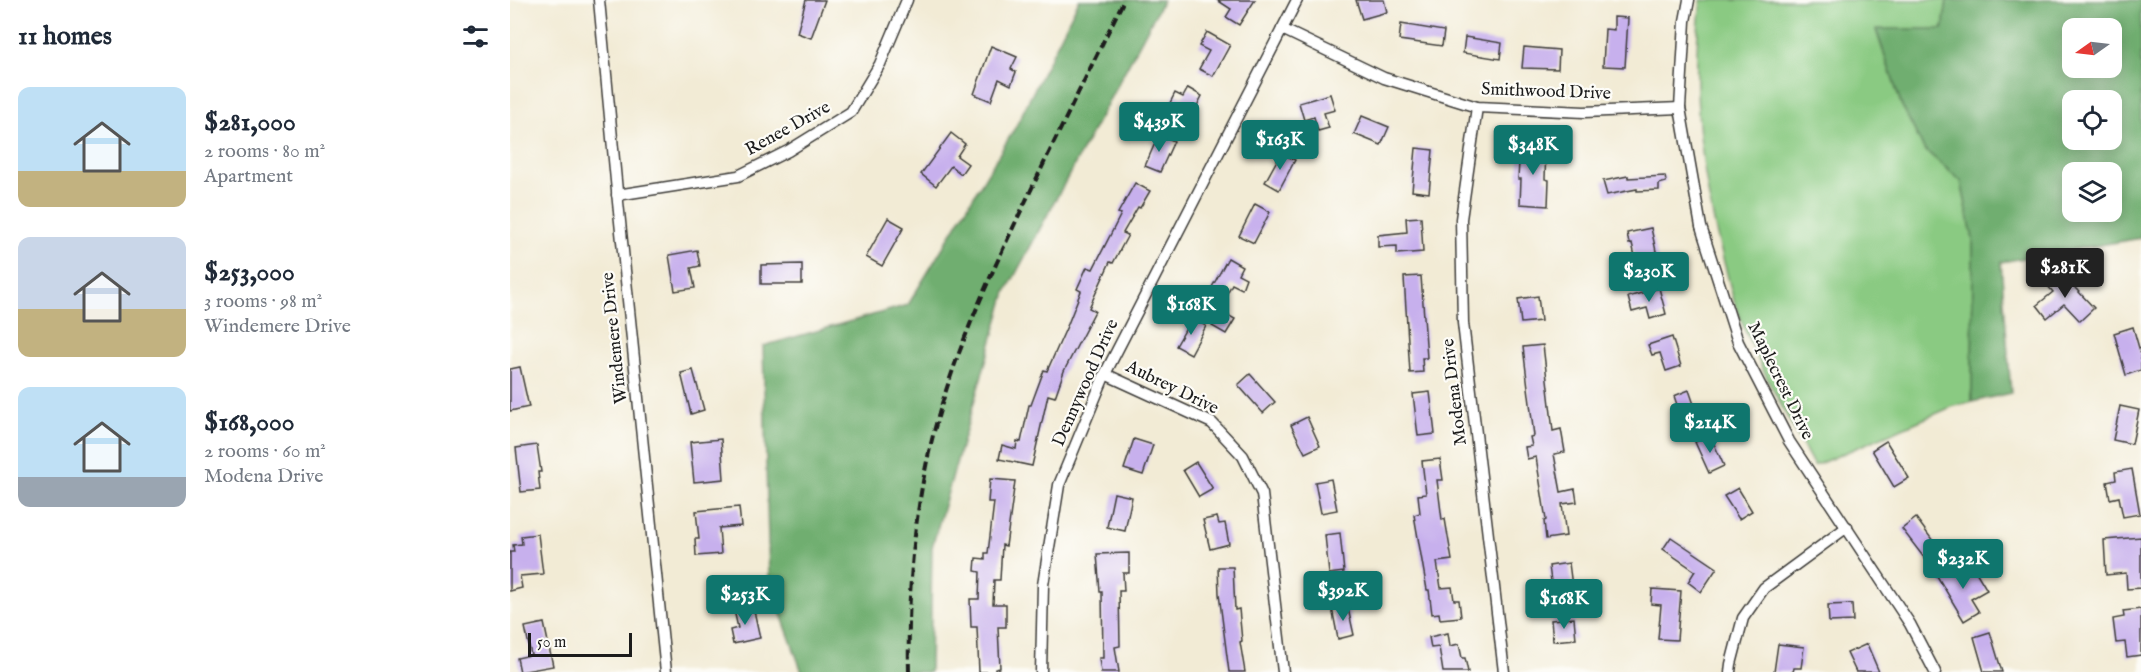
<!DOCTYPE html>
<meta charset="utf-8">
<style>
:root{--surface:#fff;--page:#f2f2f3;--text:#1f2937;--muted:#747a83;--accent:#0f766e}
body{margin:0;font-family:"IM FELL English",serif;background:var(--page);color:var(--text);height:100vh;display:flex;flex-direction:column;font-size:22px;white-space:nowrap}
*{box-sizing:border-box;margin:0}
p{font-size:20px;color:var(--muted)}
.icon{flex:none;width:33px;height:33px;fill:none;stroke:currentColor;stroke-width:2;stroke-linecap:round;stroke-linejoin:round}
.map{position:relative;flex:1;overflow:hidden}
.sheet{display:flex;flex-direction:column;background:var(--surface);width:510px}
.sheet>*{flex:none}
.needle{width:39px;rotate:256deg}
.controls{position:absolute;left:1552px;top:18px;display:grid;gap:12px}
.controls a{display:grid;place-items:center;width:60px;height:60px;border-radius:12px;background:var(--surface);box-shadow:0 3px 15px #0003;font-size:30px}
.scale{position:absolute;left:18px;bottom:15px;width:104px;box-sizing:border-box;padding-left:6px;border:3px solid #1c1c1c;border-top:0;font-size:16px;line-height:21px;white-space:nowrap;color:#1c1c1c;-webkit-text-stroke:4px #fdfcf7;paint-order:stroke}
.price{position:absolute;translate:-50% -51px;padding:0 14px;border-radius:6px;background:var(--accent);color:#fff;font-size:20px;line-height:39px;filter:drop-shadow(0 2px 3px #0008)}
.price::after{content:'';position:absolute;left:50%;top:36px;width:18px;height:14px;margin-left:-9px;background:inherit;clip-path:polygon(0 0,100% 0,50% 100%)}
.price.active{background:#222;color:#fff}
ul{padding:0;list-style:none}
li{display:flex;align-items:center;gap:18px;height:150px;padding:0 18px}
li span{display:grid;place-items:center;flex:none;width:168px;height:120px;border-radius:12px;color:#555}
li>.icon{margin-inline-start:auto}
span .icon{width:72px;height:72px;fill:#fffc;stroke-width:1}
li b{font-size:26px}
h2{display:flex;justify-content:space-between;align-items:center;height:72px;padding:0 18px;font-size:26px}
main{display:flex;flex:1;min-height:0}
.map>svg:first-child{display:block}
</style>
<main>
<section class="sheet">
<h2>11 homes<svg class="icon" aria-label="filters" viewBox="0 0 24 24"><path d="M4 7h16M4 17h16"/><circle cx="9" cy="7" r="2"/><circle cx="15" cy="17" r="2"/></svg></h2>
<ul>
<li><span style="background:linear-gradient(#bfe0f5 70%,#c2b280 0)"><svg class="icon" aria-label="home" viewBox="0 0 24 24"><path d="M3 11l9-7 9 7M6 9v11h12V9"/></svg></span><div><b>$281,000</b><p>2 rooms · 80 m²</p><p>Apartment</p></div></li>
<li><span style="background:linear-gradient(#c9d6e8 60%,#c2b280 0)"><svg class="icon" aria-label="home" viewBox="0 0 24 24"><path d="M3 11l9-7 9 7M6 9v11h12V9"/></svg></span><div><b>$253,000</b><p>3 rooms · 98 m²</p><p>Windemere Drive</p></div></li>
<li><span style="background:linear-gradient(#bfe0f5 75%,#9aa5b1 0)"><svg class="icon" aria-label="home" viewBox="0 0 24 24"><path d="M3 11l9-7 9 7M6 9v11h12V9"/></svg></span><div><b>$168,000</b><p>2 rooms · 60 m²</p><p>Modena Drive</p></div></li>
</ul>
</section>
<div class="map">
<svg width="1631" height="672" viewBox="0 0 1631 672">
<rect width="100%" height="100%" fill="#fdfcf7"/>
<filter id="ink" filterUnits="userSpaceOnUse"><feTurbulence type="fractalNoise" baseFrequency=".0167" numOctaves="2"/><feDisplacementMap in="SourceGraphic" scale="12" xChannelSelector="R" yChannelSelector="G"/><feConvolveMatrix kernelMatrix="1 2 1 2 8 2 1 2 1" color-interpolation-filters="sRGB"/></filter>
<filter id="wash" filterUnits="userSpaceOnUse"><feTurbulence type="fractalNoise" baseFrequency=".008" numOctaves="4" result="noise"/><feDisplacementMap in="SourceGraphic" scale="24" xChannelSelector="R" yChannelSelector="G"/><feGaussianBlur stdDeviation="1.35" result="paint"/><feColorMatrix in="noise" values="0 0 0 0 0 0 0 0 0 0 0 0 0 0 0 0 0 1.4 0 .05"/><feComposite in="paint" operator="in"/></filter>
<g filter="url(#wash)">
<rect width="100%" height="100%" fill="#f2ebd5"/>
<path fill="#8aca82" stroke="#53734f" stroke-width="1.5" d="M 1191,0 L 1437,0 L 1433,29 L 1366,30 L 1391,104 L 1414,149 L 1451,181 L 1463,239 L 1462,402 L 1444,406 L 1304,466 C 1276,415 1248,365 1227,310 C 1222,296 1219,281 1215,266 C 1191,181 1180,88 1191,0 Z"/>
<g fill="#6fae70" stroke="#466546" stroke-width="1.5" fill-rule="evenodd">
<path d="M 569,0 L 653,0 L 496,292 L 422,547 L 420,672 L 292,672 L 259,581 L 253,346 L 398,305 L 505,128 Z"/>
<path d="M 1437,0 L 1631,0 L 1631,238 L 1491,262 L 1501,393 L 1462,402 L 1463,239 L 1451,181 L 1414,149 L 1391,104 L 1366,29 L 1433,29 ZM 1563,28 L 1602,28 L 1602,68 L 1563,68 ZM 1563,100 L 1602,100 L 1602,140 L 1563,140 ZM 1563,172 L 1602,172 L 1602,212 L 1563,212 Z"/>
</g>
<g id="blocks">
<g fill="#c7b0ed">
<path d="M 296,0 L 315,0 L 301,38 L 287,33 Z"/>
<path d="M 707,0 L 745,0 L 729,25 L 716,17 L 721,9 Z"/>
<path d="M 846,0 L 874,0 L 877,12 L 852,19 Z"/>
<path d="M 1104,17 L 1118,18 L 1115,67 L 1093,66 L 1095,29 L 1104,30 Z"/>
<path d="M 891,24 L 934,31 L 932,46 L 889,40 Z"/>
<path d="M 697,32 L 720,45 L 703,76 L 689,69 L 699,51 L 689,46 Z"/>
<path d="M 955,37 L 992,43 L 990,59 L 953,53 Z"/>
<path d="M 481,46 L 507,57 L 501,69 L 506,72 L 501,85 L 489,79 L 481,101 L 464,94 Z"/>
<path d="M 1014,47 L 1049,50 L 1048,69 L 1012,68 Z"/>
<path d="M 678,88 L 692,96 L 680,119 L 658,107 L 665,93 L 673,97 Z"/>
<path d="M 820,94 L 825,110 L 814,113 L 819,128 L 808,131 L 804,117 L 794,120 L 789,103 Z"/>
<path d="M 852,116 L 879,127 L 871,145 L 844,134 Z"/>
<path d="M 441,133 L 455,144 L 447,156 L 458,164 L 451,174 L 441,166 L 426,186 L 411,174 Z"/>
<path d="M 649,134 L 664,141 L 650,172 L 635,166 Z"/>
<path d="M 1010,145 L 1036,147 L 1035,179 L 1039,180 L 1038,206 L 1010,204 L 1011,179 L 1008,179 Z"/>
<path d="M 906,148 L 923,150 L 919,193 L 902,191 Z"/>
<path d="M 771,153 L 785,160 L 769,190 L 755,182 Z"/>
<path d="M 1118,176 L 1118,178 L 1155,176 L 1156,182 L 1149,184 L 1149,190 L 1127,191 L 1127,189 L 1097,195 L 1093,181 Z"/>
<path d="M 625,183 L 640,191 L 630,208 L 628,207 L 613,233 L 618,235 L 603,263 L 600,262 L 579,308 L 585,311 L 554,371 L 545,397 L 538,395 L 522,466 L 489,459 L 492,445 L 506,449 L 507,441 L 511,442 L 519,405 L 521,405 L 534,370 L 537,371 L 558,324 L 571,291 L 567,289 L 577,267 L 583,269 L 611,214 L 608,213 Z"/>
<path d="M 745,204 L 760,212 L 744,243 L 729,236 Z"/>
<path d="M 911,217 L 913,252 L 887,254 L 887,246 L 868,247 L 868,235 L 897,232 L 896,218 Z"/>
<path d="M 378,218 L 394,227 L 372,266 L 356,257 Z"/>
<path d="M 1141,228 L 1149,265 L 1128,270 L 1122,243 L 1119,244 L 1117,233 Z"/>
<path d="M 187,250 L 190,266 L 181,268 L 185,288 L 165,291 L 159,255 Z"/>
<path d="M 718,258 L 732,266 L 728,274 L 736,278 L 732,289 L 722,284 L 715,297 L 701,289 Z"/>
<path d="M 292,264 L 292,284 L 251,284 L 251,265 Z"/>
<path d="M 1550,272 L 1584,308 L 1570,321 L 1554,304 L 1537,318 L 1527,305 L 1543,292 L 1537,285 Z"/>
<path d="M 911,276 L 917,358 L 912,358 L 913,372 L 900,373 L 894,277 Z"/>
<path d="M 1149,288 L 1156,314 L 1140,319 L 1137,308 L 1122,312 L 1118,297 Z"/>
<path d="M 1028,296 L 1031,321 L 1011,323 L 1008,299 Z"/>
<path d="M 710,311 L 725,319 L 716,334 L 702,326 Z"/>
<path d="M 682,318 L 696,326 L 681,354 L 666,346 Z"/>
<path d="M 1623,327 L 1631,355 L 1631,370 L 1616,375 L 1604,333 Z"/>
<path d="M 1162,337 L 1171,366 L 1156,371 L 1150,353 L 1142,355 L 1138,345 Z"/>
<path d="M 1033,345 L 1043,431 L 1051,429 L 1055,452 L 1044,454 L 1051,492 L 1065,489 L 1067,502 L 1052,504 L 1056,536 L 1036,539 L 1034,521 L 1036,520 L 1026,457 L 1017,459 L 1015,447 L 1022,446 L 1020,437 L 1024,436 L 1013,347 Z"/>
<path d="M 10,367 L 19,407 L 0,411 L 0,369 Z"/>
<path d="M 183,370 L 194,410 L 181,414 L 171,373 Z"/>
<path d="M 740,374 L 765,402 L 753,413 L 728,385 Z"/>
<path d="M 1179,390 L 1188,416 L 1173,422 L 1164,396 Z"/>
<path d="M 920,392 L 925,434 L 908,436 L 903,394 Z"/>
<path d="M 1610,406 L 1629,410 L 1622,444 L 1603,440 Z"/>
<path d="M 797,417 L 810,446 L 795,453 L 781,425 Z"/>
<path d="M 1200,435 L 1214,466 L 1199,473 L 1185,442 Z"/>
<path d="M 211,439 L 214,479 L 184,482 L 180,442 Z"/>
<path d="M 624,439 L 643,445 L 633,475 L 614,469 Z"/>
<path d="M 1376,441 L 1399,478 L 1384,487 L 1362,450 Z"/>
<path d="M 27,445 L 31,472 L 28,472 L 30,490 L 11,492 L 6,448 Z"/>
<path d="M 930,459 L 933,480 L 927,480 L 932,520 L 935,519 L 942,560 L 927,562 L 931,588 L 942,587 L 944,600 L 949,600 L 951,617 L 930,619 L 929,613 L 922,614 L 919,590 L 917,590 L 904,515 L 910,513 L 908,495 L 916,494 L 912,461 Z"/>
<path d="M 686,462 L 703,489 L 689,497 L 673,470 Z"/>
<path d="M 1622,469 L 1630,514 L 1613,517 L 1609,497 L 1600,499 L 1597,482 L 1606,480 L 1605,472 Z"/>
<path d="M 480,479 L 505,481 L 496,546 L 492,545 L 490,580 L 484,580 L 483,604 L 496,604 L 496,627 L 488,627 L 490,668 L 485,669 L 485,672 L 469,672 L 467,627 L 461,627 L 460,599 L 469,599 L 470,572 L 465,571 L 466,558 L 475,559 L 475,553 L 478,553 L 484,502 L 478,502 Z"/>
<path d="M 821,479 L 827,510 L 811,513 L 805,482 Z"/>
<path d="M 1228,488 L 1242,511 L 1229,519 L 1214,496 Z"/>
<path d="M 604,493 L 622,497 L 615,531 L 597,527 Z"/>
<path d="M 229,507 L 231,526 L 209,528 L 211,554 L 186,556 L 185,539 L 189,539 L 186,511 Z"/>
<path d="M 707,517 L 709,524 L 715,523 L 719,544 L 700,549 L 693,520 Z"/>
<path d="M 1406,518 L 1429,549 L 1415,559 L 1392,529 Z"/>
<path d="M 830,533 L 834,572 L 819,574 L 815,535 Z"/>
<path d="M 28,534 L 33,574 L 10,576 L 12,588 L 0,591 L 0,552 L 4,552 L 3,545 L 12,544 L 11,536 Z"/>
<path d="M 1161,537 L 1207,568 L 1191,592 L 1178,582 L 1185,571 L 1153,549 Z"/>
<path d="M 1631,537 L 1631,588 L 1617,589 L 1616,573 L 1596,575 L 1594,540 Z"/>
<path d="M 619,553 L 619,573 L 613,573 L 614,591 L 609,591 L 610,646 L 605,647 L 609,672 L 591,672 L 589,658 L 593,658 L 592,592 L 590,592 L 587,554 Z"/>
<path d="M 1059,563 L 1062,586 L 1042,589 L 1039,566 Z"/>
<path d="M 1462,565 L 1477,590 L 1461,599 L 1469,612 L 1454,621 L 1427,576 L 1442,568 L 1446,575 Z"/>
<path d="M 708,567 L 723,567 L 725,610 L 729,609 L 732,641 L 730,642 L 735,672 L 719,672 L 709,594 Z"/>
<path d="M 1142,589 L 1171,591 L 1167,640 L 1148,639 L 1151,605 L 1141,604 Z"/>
<path d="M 837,604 L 844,635 L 828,639 L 822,608 Z"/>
<path d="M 1342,604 L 1343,621 L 1319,622 L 1318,605 Z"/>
<path d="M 243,606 L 250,638 L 223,644 L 220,630 L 228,628 L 224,610 Z"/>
<path d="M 1631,609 L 1631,655 L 1617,657 L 1615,642 L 1606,643 L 1603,619 L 1614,617 L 1613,611 Z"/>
<path d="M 1064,618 L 1066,639 L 1043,641 L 1041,620 Z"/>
<path d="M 34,623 L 43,666 L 10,672 L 7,658 L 21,655 L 15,627 Z"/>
<path d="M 1480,632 L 1492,672 L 1474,672 L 1464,637 Z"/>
<path d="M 938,633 L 940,646 L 949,644 L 952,658 L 955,658 L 958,672 L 933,672 L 929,647 L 921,648 L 919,637 Z"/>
<path d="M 1268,644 L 1294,647 L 1291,668 L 1284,668 L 1283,672 L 1264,672 Z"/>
<path d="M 1357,644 L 1369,672 L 1346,672 L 1337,653 Z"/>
</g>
</g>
</g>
<g filter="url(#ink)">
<use href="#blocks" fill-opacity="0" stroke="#3c3b38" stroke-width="1.5"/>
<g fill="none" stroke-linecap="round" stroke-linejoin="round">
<g stroke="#3c3b38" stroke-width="13">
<g id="minor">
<path d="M 89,0 L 108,202 L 156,672"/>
<path d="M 1179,0 L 1175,21 L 1170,108 L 1191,227 L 1228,342 L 1279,441 L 1400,624 L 1425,672"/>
<path d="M 772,29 L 874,78 L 967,107 L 1074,112 L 1170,108"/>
<path d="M 967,107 L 951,219 L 953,323 L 994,672"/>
<path d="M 107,195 L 228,176 L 278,151 L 341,112 L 370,64 L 397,0"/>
<path d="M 595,374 L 702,423 L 733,456 L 752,494 L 773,672"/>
<path d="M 531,672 L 533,585 L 549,485 L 595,374 L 787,0"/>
<path d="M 1220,672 L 1221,664 L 1233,618 L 1254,588 L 1337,527"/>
</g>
</g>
<use href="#minor" stroke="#fff" stroke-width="10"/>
<path stroke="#1c1c1c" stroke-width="4" stroke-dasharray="9 4.5" stroke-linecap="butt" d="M 399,672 C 397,581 406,484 434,397 C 456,326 488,259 520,192 C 551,128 582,64 614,0"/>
</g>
</g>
<g text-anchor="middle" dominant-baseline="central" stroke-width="4.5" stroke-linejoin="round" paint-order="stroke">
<g font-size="18" fill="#1c1c1c" stroke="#fdfcf7">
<text transform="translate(1036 92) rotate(2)">Smithwood Drive</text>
<text transform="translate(278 129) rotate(-29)">Renee Drive</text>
<text transform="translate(105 338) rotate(-96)">Windemere Drive</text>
<text transform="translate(1270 381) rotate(64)">Maplecrest Drive</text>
<text transform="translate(576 383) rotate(-66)">Dennywood Drive</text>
<text transform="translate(662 388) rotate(26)">Aubrey Drive</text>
<text transform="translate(945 392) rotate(-97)">Modena Drive</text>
</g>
</g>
</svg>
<div class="controls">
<a><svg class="needle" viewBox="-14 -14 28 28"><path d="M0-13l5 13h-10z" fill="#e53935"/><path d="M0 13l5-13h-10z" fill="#747a83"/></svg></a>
<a><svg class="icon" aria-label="locate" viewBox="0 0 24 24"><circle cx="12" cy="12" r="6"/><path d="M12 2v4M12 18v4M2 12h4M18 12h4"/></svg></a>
<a><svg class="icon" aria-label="layers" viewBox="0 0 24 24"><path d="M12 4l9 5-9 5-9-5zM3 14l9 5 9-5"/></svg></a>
</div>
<div class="scale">50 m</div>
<b class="price" style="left:649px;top:153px">$439K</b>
<b class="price" style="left:770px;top:171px">$163K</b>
<b class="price" style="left:1023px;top:176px">$348K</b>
<b class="price active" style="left:1555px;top:299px">$281K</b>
<b class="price" style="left:1139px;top:303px">$230K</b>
<b class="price" style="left:681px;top:336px">$168K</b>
<b class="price" style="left:1200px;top:454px">$214K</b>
<b class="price" style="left:1453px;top:590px">$232K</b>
<b class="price" style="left:833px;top:622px">$392K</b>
<b class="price" style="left:235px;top:626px">$253K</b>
<b class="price" style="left:1054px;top:630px">$168K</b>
</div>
</main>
